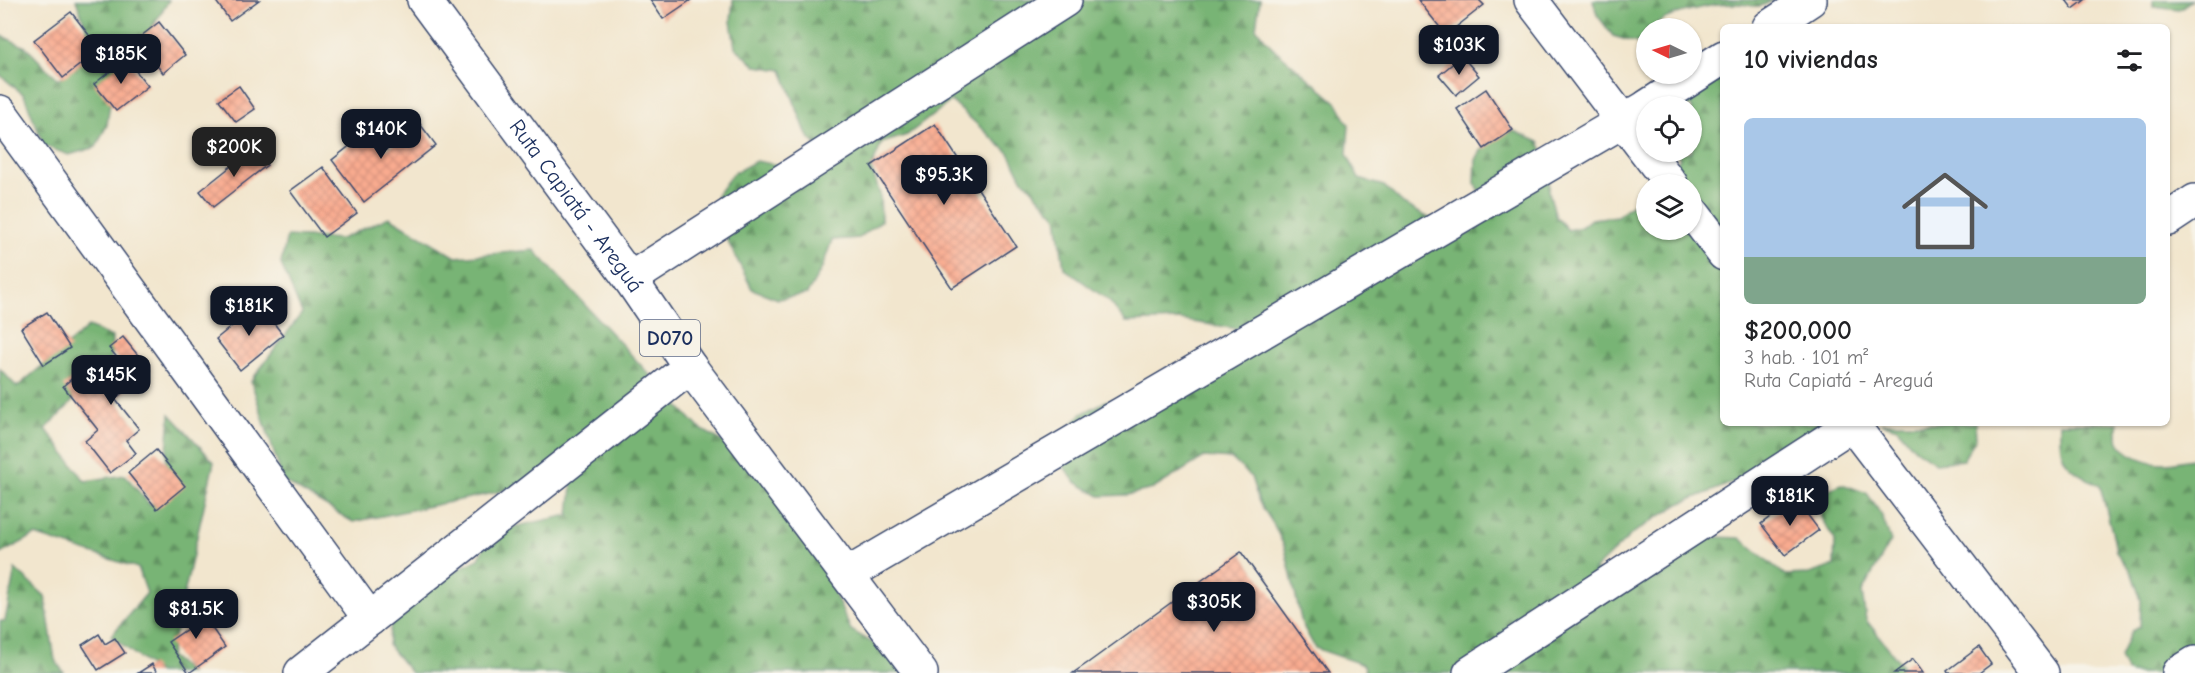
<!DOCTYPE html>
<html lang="es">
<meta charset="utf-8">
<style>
:root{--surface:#fff;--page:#f2f2f2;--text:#202124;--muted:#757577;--line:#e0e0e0;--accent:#111827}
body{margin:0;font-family:"Comic Neue",sans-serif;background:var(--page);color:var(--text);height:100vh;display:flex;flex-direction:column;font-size:22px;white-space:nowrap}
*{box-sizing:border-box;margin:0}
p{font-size:20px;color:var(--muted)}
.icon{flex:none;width:33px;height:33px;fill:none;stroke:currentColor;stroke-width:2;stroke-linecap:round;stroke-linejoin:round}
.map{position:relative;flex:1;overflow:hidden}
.details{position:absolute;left:1720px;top:24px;width:450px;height:402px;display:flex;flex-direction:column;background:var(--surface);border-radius:9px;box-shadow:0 2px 4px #0004}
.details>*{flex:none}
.needle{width:39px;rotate:275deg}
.fabs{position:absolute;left:1636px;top:18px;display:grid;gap:12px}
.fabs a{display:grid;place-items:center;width:66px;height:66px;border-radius:50%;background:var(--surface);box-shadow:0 2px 4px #0004;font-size:30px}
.price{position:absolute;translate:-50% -51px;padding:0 14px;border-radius:12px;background:var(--accent);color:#fff;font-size:20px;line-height:39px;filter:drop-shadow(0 2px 3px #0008)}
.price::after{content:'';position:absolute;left:50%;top:36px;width:18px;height:14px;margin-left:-9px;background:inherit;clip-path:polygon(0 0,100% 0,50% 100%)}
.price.current{background:#222;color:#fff}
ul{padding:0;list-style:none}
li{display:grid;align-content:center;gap:12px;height:318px;padding:0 24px}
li+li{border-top:2px solid var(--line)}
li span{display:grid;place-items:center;height:186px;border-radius:9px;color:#555}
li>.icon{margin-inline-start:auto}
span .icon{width:108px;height:108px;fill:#fffc;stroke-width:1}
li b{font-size:26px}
h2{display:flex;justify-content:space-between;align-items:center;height:72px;padding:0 24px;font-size:26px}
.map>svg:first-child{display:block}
</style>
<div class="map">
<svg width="2195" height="673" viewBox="0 0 2195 673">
<defs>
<pattern id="forest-firs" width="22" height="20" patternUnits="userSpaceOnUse" patternTransform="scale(1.5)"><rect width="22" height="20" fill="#78b474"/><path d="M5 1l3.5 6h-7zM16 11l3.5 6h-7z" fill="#629362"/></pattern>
<pattern id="building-cross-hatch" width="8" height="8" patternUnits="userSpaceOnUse" patternTransform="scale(1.5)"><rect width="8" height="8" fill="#f9ab8f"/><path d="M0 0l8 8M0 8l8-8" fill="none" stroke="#d5937e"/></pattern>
</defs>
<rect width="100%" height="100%" fill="#f7f3e8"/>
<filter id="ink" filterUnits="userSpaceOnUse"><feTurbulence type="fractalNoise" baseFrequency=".0167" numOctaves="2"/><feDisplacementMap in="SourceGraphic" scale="12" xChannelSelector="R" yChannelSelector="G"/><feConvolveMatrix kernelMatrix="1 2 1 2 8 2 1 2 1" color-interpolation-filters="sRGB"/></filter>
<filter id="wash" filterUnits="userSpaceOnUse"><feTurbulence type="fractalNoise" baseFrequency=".008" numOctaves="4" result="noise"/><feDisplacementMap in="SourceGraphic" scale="24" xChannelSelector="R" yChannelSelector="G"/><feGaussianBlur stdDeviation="1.35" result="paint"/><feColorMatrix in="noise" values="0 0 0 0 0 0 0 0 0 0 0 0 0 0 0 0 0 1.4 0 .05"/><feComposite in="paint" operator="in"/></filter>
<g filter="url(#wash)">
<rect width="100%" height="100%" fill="#f2e6ce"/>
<g fill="url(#forest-firs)" stroke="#4a7269" stroke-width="1.5">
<path d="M 76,0 L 169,0 L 148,35 L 125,50 L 114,74 L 107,125 L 96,147 L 69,155 L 44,146 L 24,95 L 0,75 L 0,39 L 2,36 L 26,47 L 45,67 L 59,79 L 75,65 L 92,43 Z"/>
<path d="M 733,0 L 1260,0 L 1256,28 L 1273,48 L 1337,103 L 1349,125 L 1347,154 L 1359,179 L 1384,186 L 1403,204 L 1427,217 L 1478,229 L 1488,205 L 1475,183 L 1476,159 L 1489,138 L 1514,131 L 1539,142 L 1550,167 L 1549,192 L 1556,217 L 1568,230 L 1581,227 L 1591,219 L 1617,216 L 1647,193 L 1647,230 L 1692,230 L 1692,184 L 1658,184 L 1665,179 L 1680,158 L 1676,152 L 1692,152 L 1692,106 L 1671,106 L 1723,77 L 1724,423 L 1822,423 L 1732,483 L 1679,504 L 1633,533 L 1593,571 L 1618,573 L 1715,537 L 1740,538 L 1785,575 L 1809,574 L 1834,566 L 1835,540 L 1821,518 L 1819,493 L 1842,484 L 1867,493 L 1882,516 L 1891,541 L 1862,592 L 1866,620 L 1902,665 L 1900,673 L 1366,673 L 1364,665 L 1315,648 L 1302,624 L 1285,548 L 1274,525 L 1259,502 L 1251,477 L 1232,459 L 1204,457 L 1153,489 L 1127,495 L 1100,496 L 1075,482 L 1059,460 L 1063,433 L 1081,414 L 1106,401 L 1158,395 L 1238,329 L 1180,320 L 1126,322 L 1109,301 L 1064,268 L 1057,217 L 1022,178 L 1009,153 L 951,101 L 907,135 L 882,143 L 871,168 L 880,194 L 881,221 L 859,238 L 832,240 L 822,268 L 807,294 L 778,299 L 752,289 L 717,220 L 717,195 L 732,174 L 756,161 L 783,166 L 824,154 L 807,135 L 782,70 L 756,66 L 735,47 L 731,21 Z"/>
<path d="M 1593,0 L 1774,0 C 1752,12 1754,3 1733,4 C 1711,4 1667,13 1651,28 L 1647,28 L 1647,33 L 1637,43 L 1613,36 L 1597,15 Z"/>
<path d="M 2153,0 L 2192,0 L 2179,9 L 2153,6 Z"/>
<path d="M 389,217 L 456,257 L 534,250 L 699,428 L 745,454 L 806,531 L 851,630 L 923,673 L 411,673 L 388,645 L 392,617 L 407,593 L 479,559 L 490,532 L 569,515 L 572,486 L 549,467 L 508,490 L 353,522 L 283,481 L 251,381 L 302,313 L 281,264 L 287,236 L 341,239 Z"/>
<path d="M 88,327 L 112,337 L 111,361 L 46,429 L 85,481 L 125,475 L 150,505 L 163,500 L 170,414 L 214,462 L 170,656 L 190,673 L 159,673 L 111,636 L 147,593 L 138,568 L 35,535 L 0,554 L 0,369 L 17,387 Z"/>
<path d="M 1881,423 L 1975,423 L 1976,438 L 1963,460 L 1936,463 L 1915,449 L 1897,428 Z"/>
<path d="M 2060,423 L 2118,423 C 2119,429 2117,436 2119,442 C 2126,456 2151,464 2166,463 C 2176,463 2185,459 2195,459 L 2195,651 L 2163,673 L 2132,673 L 2126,671 L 2120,657 L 2131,631 L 2140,627 L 2141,600 L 2132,574 L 2116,552 L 2114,539 L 2100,486 C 2065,466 2059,465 2060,423 Z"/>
<path d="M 15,569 L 45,596 L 55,660 L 64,673 L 0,673 L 0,621 L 5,621 Z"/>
</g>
<g id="blocks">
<g fill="url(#building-cross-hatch)">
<path d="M 215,0 L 259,0 L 230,21 Z"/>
<path d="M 650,0 L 691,0 L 663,19 Z"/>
<path d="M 1418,0 L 1479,0 L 1484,5 L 1446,35 Z"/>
<path d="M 2066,0 L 2085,0 L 2073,9 Z"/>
<path d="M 71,12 L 100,49 L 63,78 L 34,40 Z"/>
<path d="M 159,22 L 185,55 L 163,73 L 136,40 Z"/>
<path d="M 1462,56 L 1479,76 L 1456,95 L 1439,75 Z"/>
<path d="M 126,59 L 148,86 L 116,111 L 94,84 Z"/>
<path d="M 239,86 L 255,109 L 236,122 L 219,100 Z"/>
<path d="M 1486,89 L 1513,130 L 1484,149 L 1457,109 Z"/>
<path d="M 420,124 L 436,145 L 364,202 L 332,160 L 371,129 L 386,150 Z"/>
<path d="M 935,124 L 1016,246 L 952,288 L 871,166 Z"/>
<path d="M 254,148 L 267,165 L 213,207 L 200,191 Z"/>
<path d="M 323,167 L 357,213 L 324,237 L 290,191 Z"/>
<path d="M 259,304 L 283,335 L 240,370 L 216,339 Z"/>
<path d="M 47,312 L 70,348 L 44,365 L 21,328 Z"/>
<path d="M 123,337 L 150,370 L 115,399 L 139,429 L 126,440 L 136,453 L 110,473 L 85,441 L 98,430 L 63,386 L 75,376 L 86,389 L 120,361 L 109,348 Z"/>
<path d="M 156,450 L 185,486 L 157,509 L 128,473 Z"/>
<path d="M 1795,498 L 1819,530 L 1785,555 L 1761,524 Z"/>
<path d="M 1241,552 L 1328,673 L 1073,673 L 1089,662 Z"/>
<path d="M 196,605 L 225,647 L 189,673 L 168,642 L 187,629 L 179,617 Z"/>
<path d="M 99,634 L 105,644 L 115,638 L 125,653 L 98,670 L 82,645 Z"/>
<path d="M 1979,647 L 1991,664 L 1979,673 L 1948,673 L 1947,671 Z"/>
<path d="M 1913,659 L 1923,673 L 1894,673 Z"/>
<path d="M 152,664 L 157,673 L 138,673 Z"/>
</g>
</g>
</g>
<g filter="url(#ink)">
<use href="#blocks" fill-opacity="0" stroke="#3b4a6f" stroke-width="1.5"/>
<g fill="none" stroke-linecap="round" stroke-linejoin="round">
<g stroke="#3b4a6f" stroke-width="36">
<g id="minor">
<path d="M 1531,0 L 1671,184"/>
<path d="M 1769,27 L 1810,0"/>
<path d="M 1648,106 L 1724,57"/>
<path d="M 0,112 L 370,619"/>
<path d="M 1692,212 L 1724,254"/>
<path d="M 2168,219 L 2195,201"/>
<path d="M 630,279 L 1065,0"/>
<path d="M 1851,423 L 2042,673"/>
<path d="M 848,574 L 1647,107"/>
<path d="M 301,673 L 690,367"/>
<path d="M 1470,673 L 1854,423"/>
<path d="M 2179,673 L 2195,663"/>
</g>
</g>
<g stroke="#3b4a6f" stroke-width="36">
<g id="major">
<path id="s1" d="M 424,0 L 630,279 L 690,367 L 921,673"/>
</g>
</g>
<use href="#minor" stroke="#fff" stroke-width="33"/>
<use href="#major" stroke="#fff" stroke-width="33"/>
</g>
</g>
<g text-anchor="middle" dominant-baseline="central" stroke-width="6" stroke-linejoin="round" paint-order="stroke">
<rect fill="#f7f3e8" stroke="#5d6a87" stroke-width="1.5" x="640" y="320" width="60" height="36" rx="4.5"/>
<g font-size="21" font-weight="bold" fill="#1b2f5e">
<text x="670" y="338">D070</text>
</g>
<g font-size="22" fill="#1b2f5e" stroke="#f7f3e8">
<text stroke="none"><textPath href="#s1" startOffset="256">Ruta Capiatá - Areguá</textPath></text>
</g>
</g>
</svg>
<div class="fabs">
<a><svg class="needle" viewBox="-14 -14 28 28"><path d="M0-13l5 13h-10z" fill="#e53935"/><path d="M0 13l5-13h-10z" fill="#757577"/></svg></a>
<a><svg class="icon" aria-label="locate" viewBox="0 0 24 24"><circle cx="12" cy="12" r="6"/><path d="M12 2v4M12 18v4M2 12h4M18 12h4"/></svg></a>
<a><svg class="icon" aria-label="layers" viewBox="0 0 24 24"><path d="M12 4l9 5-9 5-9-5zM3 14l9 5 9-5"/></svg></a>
</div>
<b class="price" style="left:1459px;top:76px">$103K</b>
<b class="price" style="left:121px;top:85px">$185K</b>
<b class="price" style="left:381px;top:160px">$140K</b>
<b class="price current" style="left:234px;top:178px">$200K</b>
<b class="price" style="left:944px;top:206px">$95.3K</b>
<b class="price" style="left:249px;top:337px">$181K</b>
<b class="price" style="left:111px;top:406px">$145K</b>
<b class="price" style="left:1790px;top:527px">$181K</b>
<b class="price" style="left:1214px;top:633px">$305K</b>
<b class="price" style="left:196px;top:640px">$81.5K</b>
<section class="details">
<h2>10 viviendas<svg class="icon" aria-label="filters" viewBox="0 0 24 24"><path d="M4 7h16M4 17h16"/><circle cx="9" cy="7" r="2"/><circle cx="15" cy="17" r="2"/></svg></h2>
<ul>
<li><span style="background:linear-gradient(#a9c7e8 75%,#7fa58c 0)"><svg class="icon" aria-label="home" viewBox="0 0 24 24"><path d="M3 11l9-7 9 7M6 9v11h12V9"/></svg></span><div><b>$200,000</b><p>3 hab. · 101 m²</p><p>Ruta Capiatá - Areguá</p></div></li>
</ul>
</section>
</div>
